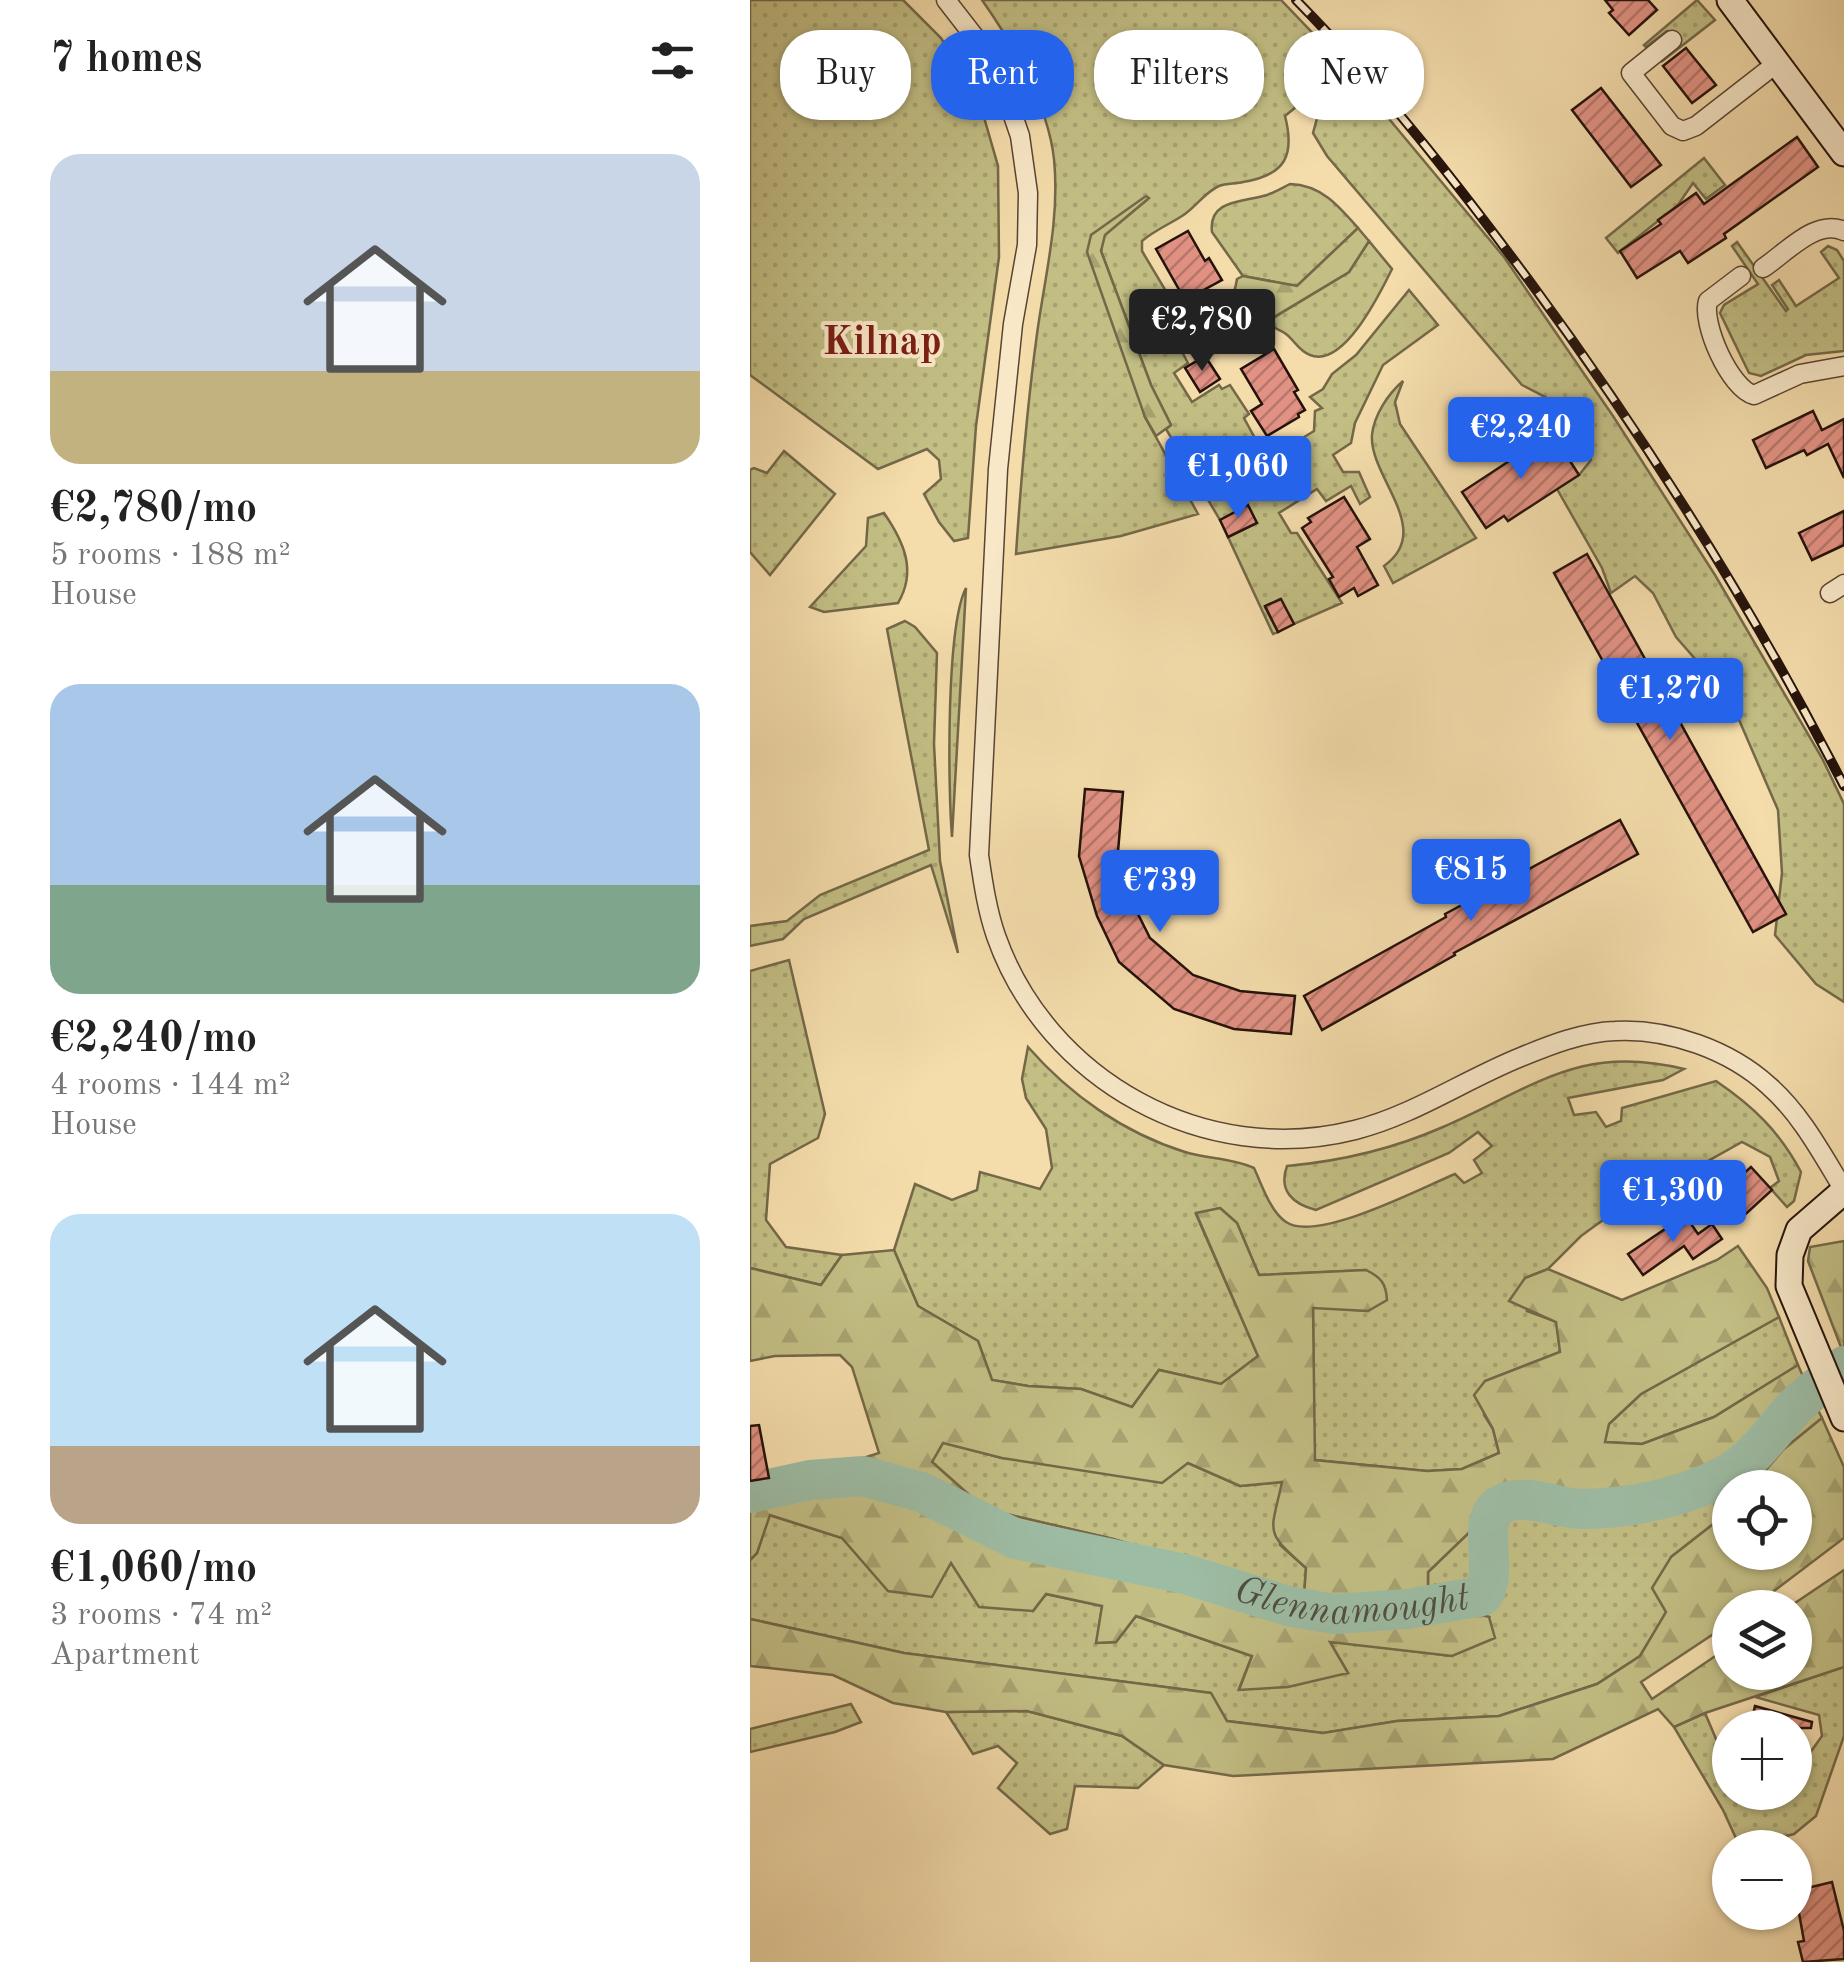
<!DOCTYPE html>
<meta charset="utf-8">
<style>
:root{--surface:#fff;--page:#f2f2f2;--text:#222;--muted:#767676;--accent:#2563eb}
body{margin:0;font-family:"Old Standard TT",serif;background:var(--page);color:var(--text);height:100vh;display:flex;flex-direction:column;font-size:38px;white-space:nowrap}
*{box-sizing:border-box;margin:0}
p{font-size:32px;color:var(--muted)}
.icon{flex:none;width:55px;height:55px;fill:none;stroke:currentColor;stroke-width:2;stroke-linecap:round;stroke-linejoin:round}
.map{position:relative;flex:1;overflow:hidden}
.drawer{display:flex;flex-direction:column;background:var(--surface);width:750px}
.drawer>*{flex:none}
.top-card{position:absolute;left:30px;top:30px;width:912px;height:90px;display:flex;gap:20px}
.controls{position:absolute;left:962px;top:1470px;display:grid;gap:20px}
.controls a{display:grid;place-items:center;width:100px;height:100px;border-radius:50%;background:var(--surface);box-shadow:0 2px 8px #0004;font-size:50px}
.price{position:absolute;translate:-50% -85px;padding:0 22px;border-radius:10px;background:var(--accent);color:#fff;font-size:32px;line-height:65px;filter:drop-shadow(0 2px 5px #0008)}
.price::after{content:'';position:absolute;left:50%;top:60px;width:30px;height:22px;margin-left:-15px;background:inherit;clip-path:polygon(0 0,100% 0,50% 100%)}
.price.active{background:#222;color:#fff}
ul{padding:0;list-style:none}
li{display:grid;align-content:center;gap:20px;height:530px;padding:0 50px}
li span{display:grid;place-items:center;height:310px;border-radius:30px;color:#555}
li>.icon{margin-inline-start:auto}
span .icon{width:180px;height:180px;fill:#fffc;stroke-width:1}
li b{font-size:42px}
h2{display:flex;justify-content:space-between;align-items:center;height:120px;padding:0 50px;font-size:42px}
.chip{padding:0 35px;border-radius:40px;background:var(--surface);box-shadow:0 2px 8px #0004;font-size:35px;line-height:90px}
.chip.active{background:var(--accent);color:#fff}
main{display:flex;flex:1;min-height:0}
.map>svg:first-child{display:block}
</style>
<main>
<section class="drawer">
<h2>7 homes<svg class="icon" aria-label="filters" viewBox="0 0 24 24"><path d="M4 7h16M4 17h16"/><circle cx="9" cy="7" r="2"/><circle cx="15" cy="17" r="2"/></svg></h2>
<ul>
<li><span style="background:linear-gradient(#c9d6e8 70%,#c2b280 0)"><svg class="icon" aria-label="home" viewBox="0 0 24 24"><path d="M3 11l9-7 9 7M6 9v11h12V9"/></svg></span><div><b>€2,780/mo</b><p>5 rooms · 188 m²</p><p>House</p></div></li>
<li><span style="background:linear-gradient(#a9c7e8 65%,#7fa58c 0)"><svg class="icon" aria-label="home" viewBox="0 0 24 24"><path d="M3 11l9-7 9 7M6 9v11h12V9"/></svg></span><div><b>€2,240/mo</b><p>4 rooms · 144 m²</p><p>House</p></div></li>
<li><span style="background:linear-gradient(#bfe0f5 75%,#b9a48a 0)"><svg class="icon" aria-label="home" viewBox="0 0 24 24"><path d="M3 11l9-7 9 7M6 9v11h12V9"/></svg></span><div><b>€1,060/mo</b><p>3 rooms · 74 m²</p><p>Apartment</p></div></li>
</ul>
</section>
<div class="map">
<svg width="1094" height="1962" viewBox="0 0 1094 1962">
<defs>
<pattern id="green-dots" width="8" height="8" patternUnits="userSpaceOnUse" patternTransform="scale(2.5)"><rect width="8" height="8" fill="#c2be84"/><path d="M2 2h.1M6 6h.1" fill="none" stroke="#a7a271" stroke-width="1.8" stroke-linecap="round"/></pattern>
<pattern id="forest-firs" width="22" height="20" patternUnits="userSpaceOnUse" patternTransform="scale(2.5)"><rect width="22" height="20" fill="#c2be84"/><path d="M5 1l3.5 6h-7zM16 11l3.5 6h-7z" fill="#a7a271"/></pattern>
<pattern id="building-hatch" width="6" height="6" patternUnits="userSpaceOnUse" patternTransform="scale(2.5)"><rect width="6" height="6" fill="#e29284"/><path d="M-1 1l2-2M0 6l6-6M5 7l2-2" fill="none" stroke="#b7766a"/></pattern>
</defs>
<rect width="100%" height="100%" fill="#f4dcab"/>
<filter id="stains"><feTurbulence type="fractalNoise" baseFrequency=".002" numOctaves="4"/><feColorMatrix values="0 0 0 0 .2 0 0 0 0 .09 0 0 0 0 .02 0 0 0 .5 -.17"/></filter>
<radialGradient id="worn" r=".72"><stop offset=".6" stop-color="#630" stop-opacity="0"/><stop offset="1" stop-color="#630" stop-opacity=".3"/></radialGradient>
<g fill="url(#green-dots)" stroke="#746848" stroke-width="2.5">
<path d="M 0,0 L 153,0 L 191,38 L 229,100 L 248,166 L 249,257 L 226,426 L 218,538 L 204,541 L 189,522 L 174,494 L 191,479 L 189,460 L 177,449 L 128,469 L 0,375 Z"/>
<path d="M 232,0 L 531,0 L 595,67 L 535,116 C 545,155 536,175 493,182 C 486,184 476,183 469,186 C 455,192 445,208 432,216 C 418,225 405,230 392,241 L 392,251 L 423,303 L 410,310 L 438,363 L 424,373 L 442,402 L 469,385 L 472,389 L 480,385 L 499,414 L 494,418 L 513,453 L 523,456 L 564,431 L 565,411 L 572,408 L 560,397 L 573,389 L 582,374 L 606,355 L 659,290 L 688,325 L 633,365 L 605,423 L 601,443 L 583,455 L 593,472 L 609,472 L 620,497 L 610,504 L 601,486 L 576,501 L 567,489 L 529,513 L 541,533 L 547,533 L 592,603 L 544,624 L 530,599 L 515,607 L 528,632 L 523,634 L 478,537 L 507,523 L 497,506 L 470,520 L 416,429 L 421,425 L 401,385 L 351,251 L 354,235 L 398,199 L 341,235 L 395,417 L 448,514 L 371,536 L 266,554 C 271,480 277,407 287,334 C 295,275 310,219 304,159 C 298,105 263,44 232,0 Z"/>
<path d="M 947,0 L 965,20 L 911,62 L 929,46 L 917,31 L 896,47 L 894,45 Z"/>
<path d="M 605,78 L 754,257 L 863,416 L 965,575 L 1072,758 L 1094,804 L 1094,1002 L 1066,984 L 1025,935 L 1032,873 L 1028,810 L 980,699 L 926,637 L 903,593 L 885,576 L 861,593 L 852,568 L 807,489 L 829,475 L 841,460 C 832,414 811,405 772,385 L 577,156 L 563,133 L 569,111 Z"/>
<path d="M 954,158 L 975,185 L 956,199 L 943,183 L 928,205 L 868,253 L 856,238 Z"/>
<path d="M 540,184 C 571,185 588,205 608,228 L 547,286 L 493,276 L 462,232 C 458,199 494,202 517,195 C 525,192 532,188 540,184 Z"/>
<path d="M 619,241 L 642,269 C 631,291 594,369 560,355 C 549,351 545,341 536,334 C 528,328 524,330 518,321 L 599,272 Z"/>
<path d="M 987,242 L 1036,311 L 1038,309 L 1022,285 L 1029,280 L 1046,306 L 1089,278 L 1071,252 L 1078,246 L 1087,250 L 1094,261 L 1094,351 L 1056,355 L 1011,376 L 999,373 L 970,313 L 974,305 L 1008,284 L 982,246 Z"/>
<path d="M 419,308 L 435,313 L 444,308 L 459,310 L 451,326 L 465,334 L 466,352 L 447,361 L 416,312 Z"/>
<path d="M 653,381 L 645,402 L 650,424 L 726,538 L 643,583 L 634,566 C 685,530 619,477 622,435 C 624,415 638,394 653,381 Z"/>
<path d="M 34,451 L 85,494 L 20,575 L 0,552 L 0,470 L 4,468 L 17,473 Z"/>
<path d="M 134,513 C 154,542 167,571 148,603 L 74,612 L 60,607 L 116,546 L 118,518 Z"/>
<path d="M 216,588 L 202,837 C 198,789 196,626 216,588 Z"/>
<path d="M 155,621 L 165,627 L 187,653 L 184,744 L 190,861 L 208,953 L 181,865 L 54,919 L 33,939 L 0,946 L 0,926 L 37,921 L 70,895 L 179,850 L 137,629 Z"/>
<path d="M 39,960 L 75,1114 L 68,1138 L 20,1164 L 16,1220 L 36,1247 L 92,1255 L 71,1285 L 0,1268 L 0,971 Z"/>
<path d="M 278,1047 C 320,1095 374,1133 435,1152 C 458,1159 483,1158 504,1168 C 512,1185 520,1211 536,1222 C 567,1243 671,1188 705,1174 L 714,1183 L 732,1173 L 724,1160 L 742,1146 L 728,1132 L 699,1153 L 566,1210 C 543,1204 528,1191 537,1166 C 592,1161 643,1149 693,1127 C 783,1088 830,1043 934,1069 L 913,1080 L 818,1098 L 824,1115 L 846,1112 L 856,1127 L 871,1121 L 872,1108 L 966,1081 C 1003,1106 1030,1132 1051,1172 L 1044,1201 L 1037,1207 L 1020,1188 L 1029,1181 L 1020,1157 L 992,1142 L 853,1220 L 831,1236 L 798,1269 L 775,1278 L 777,1311 L 807,1322 L 810,1352 L 735,1381 L 734,1415 L 743,1429 L 749,1453 L 712,1469 L 677,1471 L 564,1460 L 563,1307 L 618,1311 L 616,1270 L 509,1275 L 487,1223 L 470,1208 L 446,1214 L 508,1356 L 471,1384 L 409,1370 L 382,1407 L 331,1389 L 278,1386 L 242,1380 L 228,1341 L 168,1306 L 144,1250 L 165,1184 L 202,1200 L 227,1190 L 230,1172 L 290,1189 L 302,1168 L 296,1129 L 276,1098 L 272,1079 Z"/>
<path d="M 1029,1317 L 1048,1365 L 964,1417 L 892,1444 L 854,1442 L 859,1424 L 891,1394 Z"/>
<path d="M 1063,1400 L 1072,1418 L 1034,1449 L 1001,1487 L 980,1488 L 980,1511 L 921,1557 L 917,1612 L 890,1656 L 847,1684 L 749,1716 L 647,1721 L 573,1733 L 477,1721 L 460,1693 L 154,1653 L 0,1619 L 0,1560 L 7,1553 L 19,1515 L 92,1538 L 139,1591 L 201,1562 L 283,1611 L 296,1594 L 352,1606 L 347,1643 L 366,1642 L 386,1616 L 502,1656 L 489,1689 L 598,1673 L 579,1641 L 702,1656 L 739,1617 L 678,1596 L 678,1572 L 756,1497 L 808,1512 L 999,1455 Z"/>
<path d="M 192,1442 L 252,1458 L 309,1464 L 438,1463 L 490,1486 L 532,1482 L 530,1545 L 556,1568 L 554,1596 L 363,1539 L 235,1509 L 182,1462 Z"/>
<path d="M 1094,1667 L 1094,1736 L 1066,1816 L 1044,1834 L 1017,1841 L 1019,1847 L 990,1847 L 973,1810 L 924,1727 L 955,1713 L 980,1772 L 980,1792 L 1045,1792 L 1045,1774 L 1072,1736 L 1069,1715 L 1005,1697 Z"/>
<path d="M 101,1704 L 111,1722 L 85,1732 L 0,1752 L 0,1729 Z"/>
<path d="M 277,1711 L 372,1736 L 414,1765 L 388,1788 L 325,1786 L 317,1829 L 300,1834 L 248,1788 L 267,1763 L 248,1746 L 223,1754 L 196,1712 Z"/>
</g>
<g fill="url(#forest-firs)" stroke="#746848" stroke-width="2.5" fill-rule="evenodd">
<path d="M 396,196 L 399,198 L 355,235 L 351,251 L 401,385 L 421,425 L 406,436 L 395,417 L 337,252 L 341,235 Z"/>
<path d="M 608,228 L 619,241 L 599,272 L 466,352 C 465,323 483,308 487,279 L 493,276 L 547,286 Z"/>
<path d="M 470,1208 L 487,1223 L 509,1275 L 616,1270 C 632,1278 636,1284 637,1300 L 618,1311 L 563,1308 L 565,1460 L 677,1471 L 712,1469 L 749,1453 L 743,1429 L 724,1395 L 735,1381 L 810,1352 L 806,1322 L 759,1301 L 775,1278 L 798,1269 L 872,1300 L 967,1260 L 988,1246 L 1017,1288 L 1029,1317 L 891,1394 L 859,1424 L 855,1442 L 892,1444 L 964,1417 L 1048,1365 L 1063,1399 L 999,1455 L 918,1494 L 861,1514 L 808,1512 L 756,1497 L 678,1572 L 678,1596 L 739,1617 L 745,1638 L 702,1656 L 580,1642 L 598,1673 L 538,1687 L 489,1690 L 502,1656 L 386,1616 L 366,1642 L 346,1643 L 352,1606 L 296,1594 L 283,1611 L 229,1607 L 201,1563 L 182,1597 L 138,1591 L 92,1538 L 20,1515 L 7,1553 L 0,1560 L 0,1487 L 76,1470 L 129,1453 L 102,1367 L 90,1355 L 25,1356 L 0,1361 L 0,1268 L 71,1285 L 92,1255 L 144,1250 L 168,1306 L 228,1341 L 242,1380 L 278,1386 L 331,1389 L 382,1407 L 409,1370 L 471,1384 L 508,1356 L 446,1213 ZM 193,1443 L 252,1458 L 412,1483 L 438,1463 L 490,1486 L 532,1482 C 521,1534 513,1530 556,1568 L 554,1596 L 363,1539 L 235,1509 L 182,1462 Z"/>
<path d="M 1094,1241 L 1094,1355 L 1058,1261 L 1060,1247 Z"/>
<path d="M 1072,1418 L 1094,1467 L 1094,1538 L 1003,1607 L 980,1608 L 980,1623 L 891,1682 L 902,1699 L 980,1646 L 980,1672 L 1045,1672 L 1045,1608 L 1039,1607 L 1094,1570 L 1094,1667 L 955,1713 L 924,1727 L 908,1709 L 803,1759 L 483,1776 L 414,1765 L 372,1736 L 277,1711 L 196,1712 L 143,1703 L 83,1675 L 0,1666 L 0,1619 L 154,1653 L 461,1693 L 477,1721 L 573,1733 L 647,1721 L 749,1716 L 847,1684 L 890,1656 L 916,1612 L 902,1588 L 921,1557 L 980,1511 L 980,1552 L 1045,1552 L 1045,1488 L 1001,1487 L 1034,1449 Z"/>
</g>
<g fill="none" stroke-linecap="round" stroke-linejoin="round">
<path stroke="#9dbca4" stroke-width="40" id="s1" d="M 0,1493 L 60,1480 L 113,1476 L 171,1492 L 266,1539 L 435,1574 L 538,1606 L 584,1614 L 657,1609 L 732,1596 C 751,1572 723,1519 752,1504 C 776,1492 810,1510 835,1509 C 884,1508 941,1496 983,1471 C 1006,1456 1023,1431 1041,1411 C 1056,1394 1077,1381 1094,1366"/>
</g>
<g fill="url(#building-hatch)" stroke="#25120b" stroke-width="2.5">
<path d="M 855,0 L 898,0 L 907,10 L 879,35 L 859,13 L 863,10 Z"/>
<path d="M 936,48 L 966,85 L 942,103 L 913,66 Z"/>
<path d="M 851,88 L 911,165 L 881,187 L 822,110 Z"/>
<path d="M 1047,137 L 1068,167 L 974,234 L 976,238 L 938,263 L 930,251 L 887,278 L 870,251 L 911,224 L 908,220 L 946,193 L 954,204 Z"/>
<path d="M 438,231 L 455,261 L 459,258 L 472,280 L 435,300 L 406,249 Z"/>
<path d="M 524,349 L 548,390 L 544,392 L 555,410 L 548,414 L 549,417 L 517,436 L 501,411 L 512,404 L 491,369 Z"/>
<path d="M 455,356 L 470,379 L 450,392 L 435,368 Z"/>
<path d="M 1063,411 L 1072,430 L 1094,419 L 1094,478 L 1078,444 L 1057,455 L 1054,450 L 1016,468 L 1003,440 Z"/>
<path d="M 802,433 L 829,475 L 758,521 L 754,516 L 736,528 L 712,492 Z"/>
<path d="M 594,497 L 620,539 L 607,547 L 628,585 L 608,596 L 604,588 L 589,597 L 579,579 L 583,577 L 552,528 L 561,522 L 558,518 Z"/>
<path d="M 498,505 L 507,523 L 478,537 L 470,520 Z"/>
<path d="M 1094,511 L 1094,545 L 1062,560 L 1049,533 Z"/>
<path d="M 837,554 L 1036,914 L 1003,932 L 804,573 Z"/>
<path d="M 531,599 L 544,624 L 528,632 L 515,606 Z"/>
<path d="M 335,789 L 373,792 L 368,852 L 382,902 L 400,938 L 443,975 L 490,991 L 545,996 L 541,1034 L 484,1029 L 424,1009 L 369,962 L 347,916 L 329,856 Z"/>
<path d="M 870,820 L 888,854 L 704,953 L 705,955 L 572,1030 L 554,996 L 696,917 L 695,914 Z"/>
<path d="M 1001,1167 L 1022,1190 L 988,1221 L 971,1203 L 976,1198 L 972,1193 Z"/>
<path d="M 939,1221 L 948,1234 L 962,1224 L 972,1239 L 943,1259 L 934,1246 L 893,1275 L 878,1254 L 924,1223 L 928,1228 Z"/>
<path d="M 9,1425 L 19,1478 L 0,1481 L 0,1426 Z"/>
<path d="M 1005,1706 L 1062,1722 L 1061,1728 L 1000,1728 Z"/>
<path d="M 1082,1882 L 1094,1931 L 1094,1959 L 1053,1962 L 1048,1942 L 1054,1941 L 1045,1891 Z"/>
</g>
<g fill="none" stroke-linecap="round" stroke-linejoin="round">
<g stroke="#594433" stroke-width="21">
<g id="street">
<path d="M 196,0 L 231,45 L 257,98 L 270,136 L 278,193 L 277,245 L 263,324 L 248,469 L 229,855 C 233,882 237,910 246,936 C 297,1081 455,1168 605,1130 C 664,1115 714,1080 771,1057 C 800,1045 833,1032 865,1031 C 918,1028 980,1050 1019,1086 C 1051,1114 1072,1154 1094,1190"/>
<path d="M 922,40 L 881,73 L 922,126 L 933,131 L 946,126 L 1027,63"/>
<path d="M 1013,268 C 1036,253 1066,218 1094,231"/>
<path d="M 991,276 L 958,301 C 951,323 980,389 1004,395 L 1050,374 L 1094,366"/>
<path d="M 1080,593 L 1094,584"/>
</g>
</g>
<g stroke="#25120b" stroke-width="29">
<g id="secondary">
<path d="M 980,0 L 1094,153"/>
<path d="M 1094,1191 L 1049,1230 L 1040,1255 L 1039,1286 L 1094,1418"/>
</g>
</g>
<use href="#street" stroke="#f8e8c8" stroke-width="18"/>
<use href="#secondary" stroke="#f8e8c8" stroke-width="25"/>
<g stroke="#25120b" stroke-width="10">
<path id="rail" d="M 546,0 C 631,86 706,182 778,279 C 897,440 1003,608 1094,786"/>
</g>
<use href="#rail" stroke="#f8e8c8" stroke-width="6" stroke-dasharray="19" stroke-linecap="butt"/>
</g>
<g text-anchor="middle" dominant-baseline="central" stroke-width="8" stroke-linejoin="round" paint-order="stroke">
<g font-size="38" font-style="italic" fill="#4f4e41" stroke="#f8e8c8">
<text stroke="none"><textPath href="#s1" startOffset="625">Glennamought</textPath></text>
</g>
<g font-size="40" font-weight="bold" fill="#7a1f14" stroke="#f8e8c8">
<text x="132" y="344">Kilnap</text>
</g>
</g>
<rect width="100%" height="100%" filter="url(#stains)"/>
<rect width="100%" height="100%" fill="url(#worn)"/>
</svg>
<div class="controls">
<a><svg class="icon" aria-label="locate" viewBox="0 0 24 24"><circle cx="12" cy="12" r="6"/><path d="M12 2v4M12 18v4M2 12h4M18 12h4"/></svg></a>
<a><svg class="icon" aria-label="layers" viewBox="0 0 24 24"><path d="M12 4l9 5-9 5-9-5zM3 14l9 5 9-5"/></svg></a>
<a>+</a>
<a>−</a>
</div>
<b class="price active" style="left:452px;top:374px">€2,780</b>
<b class="price" style="left:771px;top:482px">€2,240</b>
<b class="price" style="left:488px;top:521px">€1,060</b>
<b class="price" style="left:920px;top:743px">€1,270</b>
<b class="price" style="left:721px;top:924px">€815</b>
<b class="price" style="left:410px;top:935px">€739</b>
<b class="price" style="left:923px;top:1245px">€1,300</b>
<div class="top-card">
<a class="chip">Buy</a>
<a class="chip active">Rent</a>
<a class="chip">Filters</a>
<a class="chip">New</a>
</div>
</div>
</main>
